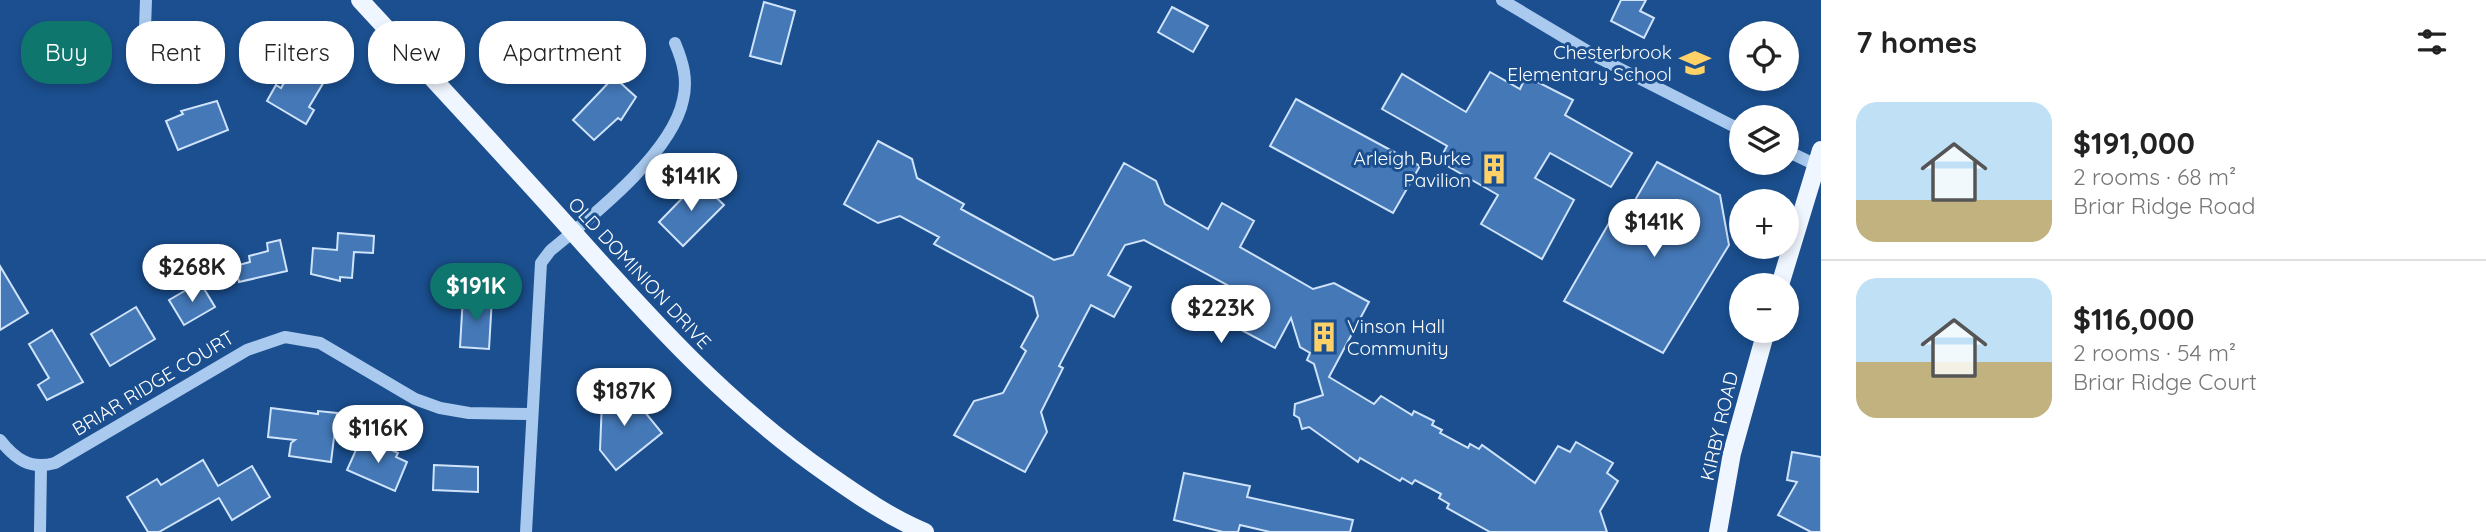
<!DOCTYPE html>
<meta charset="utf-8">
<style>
:root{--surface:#fff;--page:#f6f6f6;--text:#222;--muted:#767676;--line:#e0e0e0;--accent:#0f766e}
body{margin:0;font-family:Quicksand,sans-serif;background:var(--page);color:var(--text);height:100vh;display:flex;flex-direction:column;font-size:26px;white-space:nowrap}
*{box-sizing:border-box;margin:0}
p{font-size:23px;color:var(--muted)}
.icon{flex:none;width:38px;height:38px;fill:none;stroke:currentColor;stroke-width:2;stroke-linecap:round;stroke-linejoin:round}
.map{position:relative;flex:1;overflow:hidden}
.sheet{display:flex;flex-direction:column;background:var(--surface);width:665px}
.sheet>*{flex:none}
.top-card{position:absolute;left:21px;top:21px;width:665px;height:63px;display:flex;gap:14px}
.buttons{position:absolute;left:1729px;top:21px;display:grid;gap:14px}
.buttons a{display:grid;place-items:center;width:70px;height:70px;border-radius:50%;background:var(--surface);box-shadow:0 4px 10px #0003;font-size:35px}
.price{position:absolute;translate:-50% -60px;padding:0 16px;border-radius:24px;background:#fff;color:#222;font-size:23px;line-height:46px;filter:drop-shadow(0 2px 4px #0008)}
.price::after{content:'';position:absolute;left:50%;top:42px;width:21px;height:16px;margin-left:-10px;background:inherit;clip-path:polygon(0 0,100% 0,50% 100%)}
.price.current{background:var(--accent);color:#fff}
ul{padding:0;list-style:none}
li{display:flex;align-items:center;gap:21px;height:175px;padding:0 35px}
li+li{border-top:2px solid var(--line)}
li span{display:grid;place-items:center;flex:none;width:196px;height:140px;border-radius:21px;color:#555}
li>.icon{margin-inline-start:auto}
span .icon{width:84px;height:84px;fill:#fffc;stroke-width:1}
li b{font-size:30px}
h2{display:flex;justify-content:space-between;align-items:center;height:84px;padding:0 35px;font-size:30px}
.tag{padding:0 24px;border-radius:28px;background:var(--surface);box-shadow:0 4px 10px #0003;font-size:24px;line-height:63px}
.tag.current{background:var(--accent);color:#fff}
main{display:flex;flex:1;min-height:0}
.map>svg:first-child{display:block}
</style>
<main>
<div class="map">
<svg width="1821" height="532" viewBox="0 0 1821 532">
<rect width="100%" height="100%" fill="#1b4f8f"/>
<g fill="#4478b7" stroke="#cfe3fa" stroke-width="2">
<path d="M 1621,0 L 1646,0 L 1640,11 L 1654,18 L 1644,38 L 1611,21 Z"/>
<path d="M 764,2 L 795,11 L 781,64 L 750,56 Z"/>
<path d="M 1172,7 L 1208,26 L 1193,52 L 1158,32 Z"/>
<path d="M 303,60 L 328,75 L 309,107 L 314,110 L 306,124 L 267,101 L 276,85 L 281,88 L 292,69 L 297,71 Z"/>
<path d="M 1490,72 L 1520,89 L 1526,76 L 1573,100 L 1565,115 L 1632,153 L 1611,187 L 1550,153 L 1535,178 L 1574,200 L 1542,259 L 1481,224 L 1498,195 L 1439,161 L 1447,146 L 1382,109 L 1402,74 L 1466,112 Z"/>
<path d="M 614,77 L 636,97 L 621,120 L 618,118 L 594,140 L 573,120 Z"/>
<path d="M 1296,99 L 1420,166 L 1393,213 L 1270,146 Z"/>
<path d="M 217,101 L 228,130 L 178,150 L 166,121 L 183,114 L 181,111 Z"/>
<path d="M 878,141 L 912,159 L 917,178 L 964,204 L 961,209 L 1054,260 L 1073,255 L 1124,163 L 1156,181 L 1165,204 L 1208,229 L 1222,203 L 1254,221 L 1240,247 L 1313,289 L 1334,283 L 1369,302 L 1329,377 L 1374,404 L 1381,396 L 1412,415 L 1414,411 L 1434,421 L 1432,425 L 1442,430 L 1440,433 L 1468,448 L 1470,444 L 1479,449 L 1482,445 L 1535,483 L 1558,446 L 1570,452 L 1576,442 L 1613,463 L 1607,473 L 1618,481 L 1600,511 L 1607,532 L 1490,532 L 1447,508 L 1449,504 L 1439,498 L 1441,494 L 1415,480 L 1412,484 L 1402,478 L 1400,481 L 1360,458 L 1358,462 L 1309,427 L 1302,429 L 1299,418 L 1294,415 L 1295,404 L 1323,395 L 1314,364 L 1307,360 L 1310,353 L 1300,347 L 1291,318 L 1275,348 L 1234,326 L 1248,301 L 1229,290 L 1231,287 L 1144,240 L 1125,245 L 1108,275 L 1131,287 L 1114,317 L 1091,305 L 1059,366 L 1063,368 L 1041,412 L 1047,432 L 1025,472 L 954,435 L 974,401 L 1003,393 L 1026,351 L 1021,347 L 1038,316 L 1033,297 L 934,244 L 939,237 L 900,216 L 878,223 L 844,204 Z"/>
<path d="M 1657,162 L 1720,195 L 1729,245 L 1663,353 L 1564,301 L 1609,223 L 1619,228 Z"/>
<path d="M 699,181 L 724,205 L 683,246 L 659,222 Z"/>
<path d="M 338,233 L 374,236 L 373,253 L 354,252 L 352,278 L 340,277 L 340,281 L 311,274 L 313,248 L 337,250 Z"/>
<path d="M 280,240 L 287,271 L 239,282 L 235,266 L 250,262 L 249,256 L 268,251 L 267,243 Z"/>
<path d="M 0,266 L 28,313 L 0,330 Z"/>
<path d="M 200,282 L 215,307 L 184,325 L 169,300 Z"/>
<path d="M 463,296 L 492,298 L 489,349 L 460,347 Z"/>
<path d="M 136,307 L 155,339 L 110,366 L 91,334 Z"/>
<path d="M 52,330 L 83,382 L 47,400 L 38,385 L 49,378 L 29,344 Z"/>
<path d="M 622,384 L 662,433 L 616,470 L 600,450 L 602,401 Z"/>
<path d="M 271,408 L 318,414 L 318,411 L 337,413 L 331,462 L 289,456 L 291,443 L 295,440 L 268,437 Z"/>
<path d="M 360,441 L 371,446 L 373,441 L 398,453 L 396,457 L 407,462 L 395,491 L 347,470 Z"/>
<path d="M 1792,452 L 1821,457 L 1821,532 L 1811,532 L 1778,515 L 1797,482 L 1787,480 Z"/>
<path d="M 203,460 L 218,486 L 252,466 L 270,497 L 232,520 L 219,498 L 159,532 L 148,532 L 127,497 L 157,479 L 161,485 Z"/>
<path d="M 434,465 L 478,467 L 478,492 L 433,490 Z"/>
<path d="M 1184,473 L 1250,486 L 1247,497 L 1353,520 L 1350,532 L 1270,532 L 1240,525 L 1238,532 L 1223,532 L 1174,520 Z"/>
</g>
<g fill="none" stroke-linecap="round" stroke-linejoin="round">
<g stroke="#a9c9ee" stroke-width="12">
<path d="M 1502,0 L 1599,58 L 1741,130"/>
<path d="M 145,28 L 146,0"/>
<path d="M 1787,151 L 1816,165"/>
<path d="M 0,440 C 15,459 30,470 55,463 L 247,350 L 285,337 L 320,343 L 415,399 L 440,408 L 469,413 L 530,414"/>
<path d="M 40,532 L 41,466"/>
<path d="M 526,532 L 541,263 L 550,251 C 591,217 672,154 683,100 C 688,80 683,62 675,43"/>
</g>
<g stroke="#f0f6ff" stroke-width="18">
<path d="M 360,0 C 431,77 502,153 572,231 C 654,323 727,404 829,475 C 859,496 891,518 925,532"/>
<path d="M 1780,285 L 1821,150"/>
<path d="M 1718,532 L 1732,453 L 1766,331"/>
</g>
</g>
<defs>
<g id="school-bare" transform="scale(2.415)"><path d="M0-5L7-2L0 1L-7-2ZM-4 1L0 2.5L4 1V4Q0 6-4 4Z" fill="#ffd166" stroke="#1b4f8f" stroke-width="2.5" paint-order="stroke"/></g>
<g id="building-bare" transform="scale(2.415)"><path d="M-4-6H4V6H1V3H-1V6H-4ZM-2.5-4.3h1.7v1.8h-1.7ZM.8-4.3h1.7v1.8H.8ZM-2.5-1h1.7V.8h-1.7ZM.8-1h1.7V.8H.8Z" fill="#ffd166" stroke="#1b4f8f" stroke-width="2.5" paint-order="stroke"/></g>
</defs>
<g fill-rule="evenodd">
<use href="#school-bare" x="1695" y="63"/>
<use href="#building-bare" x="1494" y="169"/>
<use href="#building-bare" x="1324" y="337"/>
</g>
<g text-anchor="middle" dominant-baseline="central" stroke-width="6" stroke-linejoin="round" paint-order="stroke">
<g font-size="19" fill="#fff" stroke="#1b4f8f" text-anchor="end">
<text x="1672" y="52">Chesterbrook<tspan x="1672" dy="22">Elementary School</tspan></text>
<text x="1471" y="158">Arleigh Burke<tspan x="1471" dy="22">Pavilion</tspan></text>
<text x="1347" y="326" text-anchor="start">Vinson Hall<tspan x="1347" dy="22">Community</tspan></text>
</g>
<g font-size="19" fill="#fff" stroke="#1b4f8f">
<text transform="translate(640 273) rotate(47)">OLD DOMINION DRIVE</text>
<text transform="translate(153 383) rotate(-31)">BRIAR RIDGE COURT</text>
<text transform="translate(1719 426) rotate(-77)">KIRBY ROAD</text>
</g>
</g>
</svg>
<div class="buttons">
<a><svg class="icon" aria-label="locate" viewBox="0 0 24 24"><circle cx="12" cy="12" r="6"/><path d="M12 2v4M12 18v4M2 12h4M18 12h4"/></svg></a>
<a><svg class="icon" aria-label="layers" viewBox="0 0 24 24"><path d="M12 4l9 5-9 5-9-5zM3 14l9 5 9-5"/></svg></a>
<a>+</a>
<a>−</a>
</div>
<b class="price" style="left:691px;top:213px">$141K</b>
<b class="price" style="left:1654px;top:259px">$141K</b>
<b class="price" style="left:192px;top:304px">$268K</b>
<b class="price current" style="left:476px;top:323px">$191K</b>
<b class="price" style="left:1221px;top:345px">$223K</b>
<b class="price" style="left:624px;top:428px">$187K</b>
<b class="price" style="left:378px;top:465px">$116K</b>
<div class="top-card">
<a class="tag current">Buy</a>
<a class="tag">Rent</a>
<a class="tag">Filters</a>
<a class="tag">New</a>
<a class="tag">Apartment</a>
</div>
</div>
<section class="sheet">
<h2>7 homes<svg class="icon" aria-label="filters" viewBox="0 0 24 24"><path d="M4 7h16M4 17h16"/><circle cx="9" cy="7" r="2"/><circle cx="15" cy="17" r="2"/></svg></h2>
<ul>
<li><span style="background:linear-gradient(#bfe0f5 70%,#c2b280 0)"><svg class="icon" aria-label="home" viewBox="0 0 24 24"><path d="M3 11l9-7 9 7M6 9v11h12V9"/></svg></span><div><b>$191,000</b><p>2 rooms · 68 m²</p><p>Briar Ridge Road</p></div></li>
<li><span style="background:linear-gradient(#bfe0f5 60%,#c2b280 0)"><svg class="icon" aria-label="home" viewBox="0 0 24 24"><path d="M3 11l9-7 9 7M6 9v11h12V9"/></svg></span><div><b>$116,000</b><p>2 rooms · 54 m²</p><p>Briar Ridge Court</p></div></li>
</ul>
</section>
</main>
